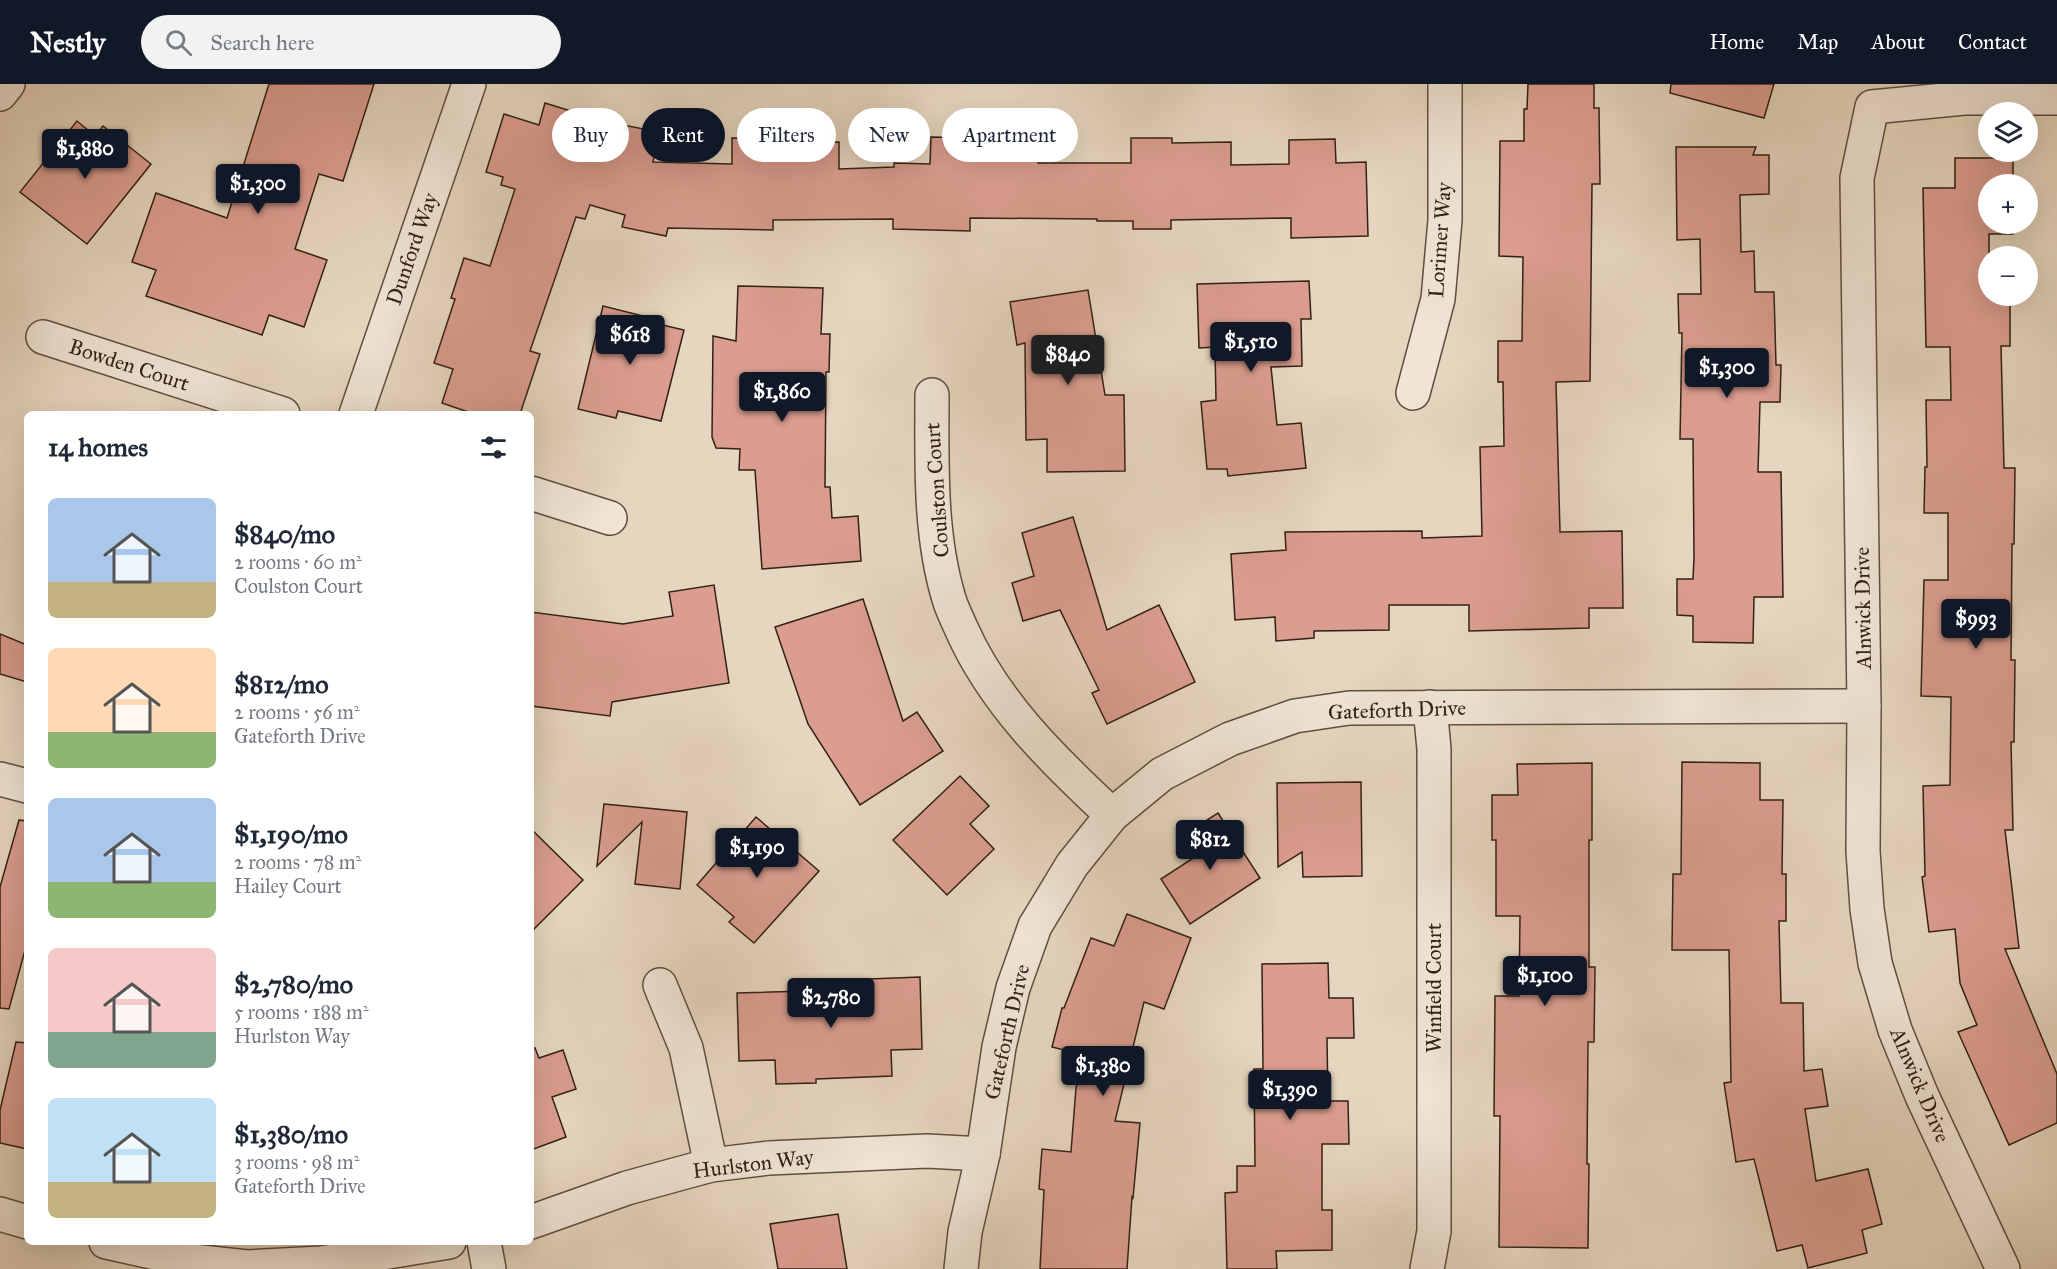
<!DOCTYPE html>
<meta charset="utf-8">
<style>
:root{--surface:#fff;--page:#f2f2f3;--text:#1f2937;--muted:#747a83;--accent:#111827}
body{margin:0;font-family:"IM FELL Great Primer",serif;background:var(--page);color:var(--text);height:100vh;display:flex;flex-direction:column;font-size:22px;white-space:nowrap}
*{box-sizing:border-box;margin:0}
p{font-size:20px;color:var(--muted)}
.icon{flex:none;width:33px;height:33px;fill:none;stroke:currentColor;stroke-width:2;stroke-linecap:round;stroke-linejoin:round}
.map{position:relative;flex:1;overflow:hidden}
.sheet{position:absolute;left:24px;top:327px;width:510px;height:834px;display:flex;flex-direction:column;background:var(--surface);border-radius:9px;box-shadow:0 6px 24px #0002}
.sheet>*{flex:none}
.guide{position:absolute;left:552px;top:24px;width:570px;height:54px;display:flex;gap:12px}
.controls{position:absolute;left:1978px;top:18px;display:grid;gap:12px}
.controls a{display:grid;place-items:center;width:60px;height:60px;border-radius:50%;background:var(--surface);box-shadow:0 6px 24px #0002;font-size:30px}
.price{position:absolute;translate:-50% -51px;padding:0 14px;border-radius:6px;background:var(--accent);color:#fff;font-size:20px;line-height:39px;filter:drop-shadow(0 2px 3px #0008)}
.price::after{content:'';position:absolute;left:50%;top:36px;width:18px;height:14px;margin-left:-9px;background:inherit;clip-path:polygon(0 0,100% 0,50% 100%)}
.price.selected{background:#222;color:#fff}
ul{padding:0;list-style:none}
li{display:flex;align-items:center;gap:18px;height:150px;padding:0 24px}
li span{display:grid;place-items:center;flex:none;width:168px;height:120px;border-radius:9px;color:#555}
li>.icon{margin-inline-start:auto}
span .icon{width:72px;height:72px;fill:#fffc;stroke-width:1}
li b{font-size:26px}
h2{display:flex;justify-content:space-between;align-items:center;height:72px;padding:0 24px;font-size:26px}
.pill{padding:0 21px;border-radius:27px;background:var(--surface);box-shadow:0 6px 24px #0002;font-size:21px;line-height:54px}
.pill.selected{background:var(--accent);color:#fff}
header{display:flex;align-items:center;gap:36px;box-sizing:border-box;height:84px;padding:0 30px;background:var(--accent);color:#fff}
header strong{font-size:28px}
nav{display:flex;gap:33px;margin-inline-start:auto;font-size:21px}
.search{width:420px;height:54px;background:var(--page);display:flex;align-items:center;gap:15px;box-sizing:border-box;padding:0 21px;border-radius:33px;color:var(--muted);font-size:22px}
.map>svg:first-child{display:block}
</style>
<header>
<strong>Nestly</strong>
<div class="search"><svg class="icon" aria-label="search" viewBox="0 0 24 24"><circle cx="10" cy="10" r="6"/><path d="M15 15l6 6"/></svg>Search here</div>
<nav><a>Home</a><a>Map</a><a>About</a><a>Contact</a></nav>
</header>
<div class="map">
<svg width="2057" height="1185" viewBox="0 0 2057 1185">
<rect width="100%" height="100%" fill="#e6d6bf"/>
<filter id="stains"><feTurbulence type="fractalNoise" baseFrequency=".00333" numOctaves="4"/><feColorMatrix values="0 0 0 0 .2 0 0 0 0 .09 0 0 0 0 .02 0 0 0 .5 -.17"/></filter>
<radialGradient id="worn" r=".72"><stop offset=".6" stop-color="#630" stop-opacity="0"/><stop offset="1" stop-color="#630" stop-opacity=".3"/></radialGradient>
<g fill="#db9d8f" stroke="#322115" stroke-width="1.5">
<path d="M 269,0 L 374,0 L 343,97 L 319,90 L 295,165 L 327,176 L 304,243 L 269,231 L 262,251 L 146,212 L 156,186 L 132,178 L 156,109 L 227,134 Z"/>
<path d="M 1528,0 L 1594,0 L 1594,24 L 1599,24 L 1600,100 L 1592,100 L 1590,297 L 1556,298 L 1560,448 L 1622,447 L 1623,524 L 1589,524 L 1589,544 L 1469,547 L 1469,521 L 1389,521 L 1389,546 L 1314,547 L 1314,554 L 1276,557 L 1275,533 L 1235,536 L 1231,470 L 1286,466 L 1285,448 L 1422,447 L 1422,454 L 1482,452 L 1480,363 L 1504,362 L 1503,298 L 1498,298 L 1498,257 L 1522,257 L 1523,173 L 1499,172 L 1500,57 L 1524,57 L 1524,25 L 1527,25 Z"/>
<path d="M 1671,0 L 1774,0 L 1764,34 L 1670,9 Z"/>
<path d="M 545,19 L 603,37 L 659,48 L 653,78 L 732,80 L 732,54 L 775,55 L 775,59 L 839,58 L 839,85 L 894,83 L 894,79 L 930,80 L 931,53 L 972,54 L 972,57 L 1038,57 L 1038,79 L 1131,79 L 1131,54 L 1172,54 L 1172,59 L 1231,58 L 1231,81 L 1289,80 L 1289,56 L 1335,55 L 1336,79 L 1366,78 L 1368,152 L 1291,154 L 1291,134 L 1171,136 L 1171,145 L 1133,145 L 1133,137 L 1097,137 L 1097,135 L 970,134 L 970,147 L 893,145 L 893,135 L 773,136 L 773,146 L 668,144 L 666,152 L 622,143 L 625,131 L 590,121 L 585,135 L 576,133 L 530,267 L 540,270 L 520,330 L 474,330 L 442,319 L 453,285 L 434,279 L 455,215 L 451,214 L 464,174 L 490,182 L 515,105 L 501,101 L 503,93 L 486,88 L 504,30 L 539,41 Z"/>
<path d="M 77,37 L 95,52 L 103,42 L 151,80 L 87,160 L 20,108 Z"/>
<path d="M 1676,63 L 1756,63 L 1753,71 L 1769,71 L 1769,110 L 1740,111 L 1741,168 L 1754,167 L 1755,208 L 1774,208 L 1776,281 L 1781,281 L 1780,318 L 1760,318 L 1758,388 L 1781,388 L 1783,513 L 1754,513 L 1753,559 L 1693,558 L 1693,532 L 1677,531 L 1677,495 L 1693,495 L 1694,474 L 1693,355 L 1680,355 L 1682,249 L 1679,249 L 1678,210 L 1701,210 L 1700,155 L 1677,156 Z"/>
<path d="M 1955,74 L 2013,74 L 2013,100 L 1989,100 L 1989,140 L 2013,140 L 2013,150 L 1989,150 L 1989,212 L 2010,212 L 2010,262 L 2001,262 L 2004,384 L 2015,384 L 2014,460 L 2012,460 L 2011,576 L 2015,576 L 2014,658 L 2011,658 L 2013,746 L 2005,746 L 2019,864 L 2005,865 L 2057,990 L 2057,1039 L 2009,1061 L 1958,948 L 1977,941 L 1960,899 L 1955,845 L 1929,848 L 1922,793 L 1925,792 L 1923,702 L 1950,701 L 1951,613 L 1921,612 L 1924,496 L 1948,496 L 1948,429 L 1924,429 L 1925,383 L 1927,383 L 1926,316 L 1951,316 L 1950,263 L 1926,263 L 1923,104 L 1955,104 Z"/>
<path d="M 1309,197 L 1311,235 L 1301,235 L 1302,282 L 1271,283 L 1277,341 L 1301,339 L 1306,384 L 1228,392 L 1227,385 L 1207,385 L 1201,318 L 1216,316 L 1215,263 L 1199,264 L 1197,200 Z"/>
<path d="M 738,202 L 823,204 L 821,250 L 830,250 L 829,288 L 826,288 L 825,403 L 830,403 L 832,434 L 858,432 L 861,477 L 762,485 L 755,386 L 739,386 L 740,365 L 716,364 L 712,353 L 713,252 L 736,257 Z"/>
<path d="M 1088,206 L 1105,311 L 1124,311 L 1125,387 L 1047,388 L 1047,355 L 1026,356 L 1025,259 L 1017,261 L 1010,218 Z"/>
<path d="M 603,222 L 655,235 L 654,239 L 684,246 L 661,337 L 618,327 L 616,334 L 578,325 Z"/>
<path d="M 1073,433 L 1107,546 L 1159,521 L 1195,598 L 1107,640 L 1092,609 L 1099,606 L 1060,526 L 1023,537 L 1012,499 L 1034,492 L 1022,449 Z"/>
<path d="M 714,501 L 729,599 L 612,618 L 610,632 L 531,622 L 531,528 L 623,540 L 673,532 L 669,508 Z"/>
<path d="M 863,515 L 903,637 L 917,628 L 943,667 L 860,721 L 808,640 L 775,543 Z"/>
<path d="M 0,550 L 27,561 L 27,598 L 0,590 Z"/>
<path d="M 1682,678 L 1760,679 L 1760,716 L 1783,716 L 1782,790 L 1786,790 L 1786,837 L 1779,837 L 1781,919 L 1803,919 L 1804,987 L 1822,985 L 1828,1022 L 1805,1025 L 1816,1097 L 1868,1085 L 1882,1140 L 1862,1146 L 1867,1169 L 1808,1184 L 1802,1161 L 1777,1167 L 1754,1075 L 1736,1078 L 1724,999 L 1731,998 L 1729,866 L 1672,866 L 1673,790 L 1681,790 Z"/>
<path d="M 1592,679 L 1592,756 L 1589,756 L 1589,883 L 1595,883 L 1594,958 L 1588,958 L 1587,1080 L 1589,1080 L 1588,1164 L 1499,1163 L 1500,1032 L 1494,1032 L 1495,912 L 1519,912 L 1520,832 L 1496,832 L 1496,756 L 1492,756 L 1492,711 L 1518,711 L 1517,680 Z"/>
<path d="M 960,692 L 989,722 L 970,740 L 994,765 L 947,811 L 893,756 Z"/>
<path d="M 1361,698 L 1362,792 L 1303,793 L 1302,768 L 1278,783 L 1277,699 Z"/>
<path d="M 604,720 L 687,728 L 680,805 L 635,800 L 642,738 L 597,782 Z"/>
<path d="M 1218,729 L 1260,794 L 1190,840 L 1161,795 L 1198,771 L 1185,750 Z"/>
<path d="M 756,733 L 819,787 L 754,859 L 729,838 L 734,833 L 697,801 Z"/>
<path d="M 19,736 L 27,737 L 27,859 L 9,925 L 0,924 L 0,803 Z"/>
<path d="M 531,745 L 583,796 L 531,848 Z"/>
<path d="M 1127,830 L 1191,854 L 1164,925 L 1144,918 L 1115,1037 L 1140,1039 L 1133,1114 L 1132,1113 L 1127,1185 L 1040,1185 L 1044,1106 L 1039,1105 L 1042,1065 L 1071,1068 L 1076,1004 L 1084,971 L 1052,963 L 1062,924 L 1064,924 L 1091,854 L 1114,862 Z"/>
<path d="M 1328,879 L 1329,914 L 1353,914 L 1354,954 L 1327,954 L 1328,1017 L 1348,1017 L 1349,1060 L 1322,1060 L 1322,1126 L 1332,1126 L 1332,1166 L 1276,1167 L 1277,1185 L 1227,1185 L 1225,1109 L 1237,1108 L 1237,1082 L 1255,1082 L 1254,985 L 1263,985 L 1262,880 Z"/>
<path d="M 920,893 L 922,965 L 891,966 L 892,992 L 816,995 L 816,999 L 776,1000 L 775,976 L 739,977 L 737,909 L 843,906 L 843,896 Z"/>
<path d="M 16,958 L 27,959 L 27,1065 L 0,1059 L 0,1026 Z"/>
<path d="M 535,964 L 539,974 L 563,966 L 576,1005 L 552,1013 L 566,1053 L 531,1066 L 531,965 Z"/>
<path d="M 838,1130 L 847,1185 L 778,1185 L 770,1140 Z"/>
</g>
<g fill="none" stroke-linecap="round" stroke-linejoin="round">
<g stroke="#5f4e40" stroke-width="36">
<g id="minor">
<path d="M 43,253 L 283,330"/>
<path d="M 1413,309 L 1438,215 L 1445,136 L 1445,0"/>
<path d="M 932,311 C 932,378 929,449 949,515 C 952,525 957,535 961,544 C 994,619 1053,676 1112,731"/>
<path d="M 356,330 L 469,0"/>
<path d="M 531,409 L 610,434"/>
<path d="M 0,695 L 27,702"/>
<path d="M 660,901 L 686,964 L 711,1081"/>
<path d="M 0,1130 L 27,1138"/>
<path d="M 531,1138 L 627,1104 L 711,1081 L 769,1074 L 927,1067 L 983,1070"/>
<path d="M 106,1158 L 192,1177 L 247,1183 L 321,1179 L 449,1158"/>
<path d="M 484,1158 L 489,1185"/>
<path d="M 961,1185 L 965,1148 L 983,1070 L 999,963 L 1013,904 L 1035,842 L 1072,781 L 1112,731 L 1162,690 L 1230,655 L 1295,632 L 1349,624 L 1864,622"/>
<path d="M 1427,1185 L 1434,1147 L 1434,665 L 1430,623"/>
<path d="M 2003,1185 L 1922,1012 L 1895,946 L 1875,879 L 1867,825 L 1863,767 L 1864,622 L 1857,94 L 1872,23 L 1964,14 L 2057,14"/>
</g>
</g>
<g stroke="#5f4e40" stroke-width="36">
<path id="tertiary" d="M 0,10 L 8,0"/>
</g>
<use href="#minor" stroke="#efe4d5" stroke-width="33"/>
<use href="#tertiary" stroke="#efe4d5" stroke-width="33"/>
</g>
<g text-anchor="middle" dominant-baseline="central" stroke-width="4.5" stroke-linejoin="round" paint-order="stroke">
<g font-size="21" fill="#322115" stroke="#efe4d5">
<text transform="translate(1440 156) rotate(-86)">Lorimer Way</text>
<text transform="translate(412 165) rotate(-71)">Dunford Way</text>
<text transform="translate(129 281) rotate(18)">Bowden Court</text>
<text transform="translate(937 406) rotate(-94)">Coulston Court</text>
<text transform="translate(1863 524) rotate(-91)">Alnwick Drive</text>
<text transform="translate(1397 626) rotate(-2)">Gateforth Drive</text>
<text transform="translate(1434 904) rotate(-90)">Winfield Court</text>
<text transform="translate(1007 948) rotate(-77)">Gateforth Drive</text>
<text transform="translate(1920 1001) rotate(67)">Alnwick Drive</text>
<text transform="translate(753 1080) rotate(-7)">Hurlston Way</text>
</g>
</g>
<rect width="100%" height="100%" filter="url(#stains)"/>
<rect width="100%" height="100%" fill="url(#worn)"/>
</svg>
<div class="controls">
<a><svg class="icon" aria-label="layers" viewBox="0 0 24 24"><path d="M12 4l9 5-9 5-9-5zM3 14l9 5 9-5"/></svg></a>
<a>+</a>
<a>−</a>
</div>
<b class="price" style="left:85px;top:96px">$1,880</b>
<b class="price" style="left:258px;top:131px">$1,300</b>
<b class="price" style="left:630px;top:282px">$618</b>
<b class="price" style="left:1251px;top:289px">$1,510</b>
<b class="price selected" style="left:1068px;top:302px">$840</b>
<b class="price" style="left:1727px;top:315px">$1,300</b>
<b class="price" style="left:782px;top:339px">$1,860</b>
<b class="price" style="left:1976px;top:566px">$993</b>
<b class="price" style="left:1210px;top:787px">$812</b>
<b class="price" style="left:757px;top:795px">$1,190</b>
<b class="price" style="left:1545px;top:923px">$1,100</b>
<b class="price" style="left:831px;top:945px">$2,780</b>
<b class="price" style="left:1103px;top:1013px">$1,380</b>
<b class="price" style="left:1290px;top:1037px">$1,390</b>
<div class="guide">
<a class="pill">Buy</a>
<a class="pill selected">Rent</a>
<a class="pill">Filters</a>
<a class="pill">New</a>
<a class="pill">Apartment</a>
</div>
<section class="sheet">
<h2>14 homes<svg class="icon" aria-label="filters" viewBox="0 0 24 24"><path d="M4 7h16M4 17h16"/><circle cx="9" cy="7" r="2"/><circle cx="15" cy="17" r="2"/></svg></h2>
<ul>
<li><span style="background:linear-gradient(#a9c7e8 70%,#c2b280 0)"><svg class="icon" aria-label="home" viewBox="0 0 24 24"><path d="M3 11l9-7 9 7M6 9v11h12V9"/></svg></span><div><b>$840/mo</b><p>2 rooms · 60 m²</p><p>Coulston Court</p></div></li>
<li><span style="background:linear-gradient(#ffd9b3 70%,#8fb573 0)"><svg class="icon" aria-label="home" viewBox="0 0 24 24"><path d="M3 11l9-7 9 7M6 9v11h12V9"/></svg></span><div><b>$812/mo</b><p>2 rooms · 56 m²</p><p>Gateforth Drive</p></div></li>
<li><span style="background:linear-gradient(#a9c7e8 70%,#8fb573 0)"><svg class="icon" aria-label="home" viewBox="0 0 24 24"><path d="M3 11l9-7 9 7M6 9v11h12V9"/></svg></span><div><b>$1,190/mo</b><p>2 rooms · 78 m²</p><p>Hailey Court</p></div></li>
<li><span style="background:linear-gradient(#f6c9c9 70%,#7fa58c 0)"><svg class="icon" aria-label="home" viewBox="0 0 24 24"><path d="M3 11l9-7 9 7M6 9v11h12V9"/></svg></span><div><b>$2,780/mo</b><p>5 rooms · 188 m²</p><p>Hurlston Way</p></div></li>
<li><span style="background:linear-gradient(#bfe0f5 70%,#c2b280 0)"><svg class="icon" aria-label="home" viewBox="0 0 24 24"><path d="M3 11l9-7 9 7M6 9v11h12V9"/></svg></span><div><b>$1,380/mo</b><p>3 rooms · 98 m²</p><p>Gateforth Drive</p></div></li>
</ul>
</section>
</div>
